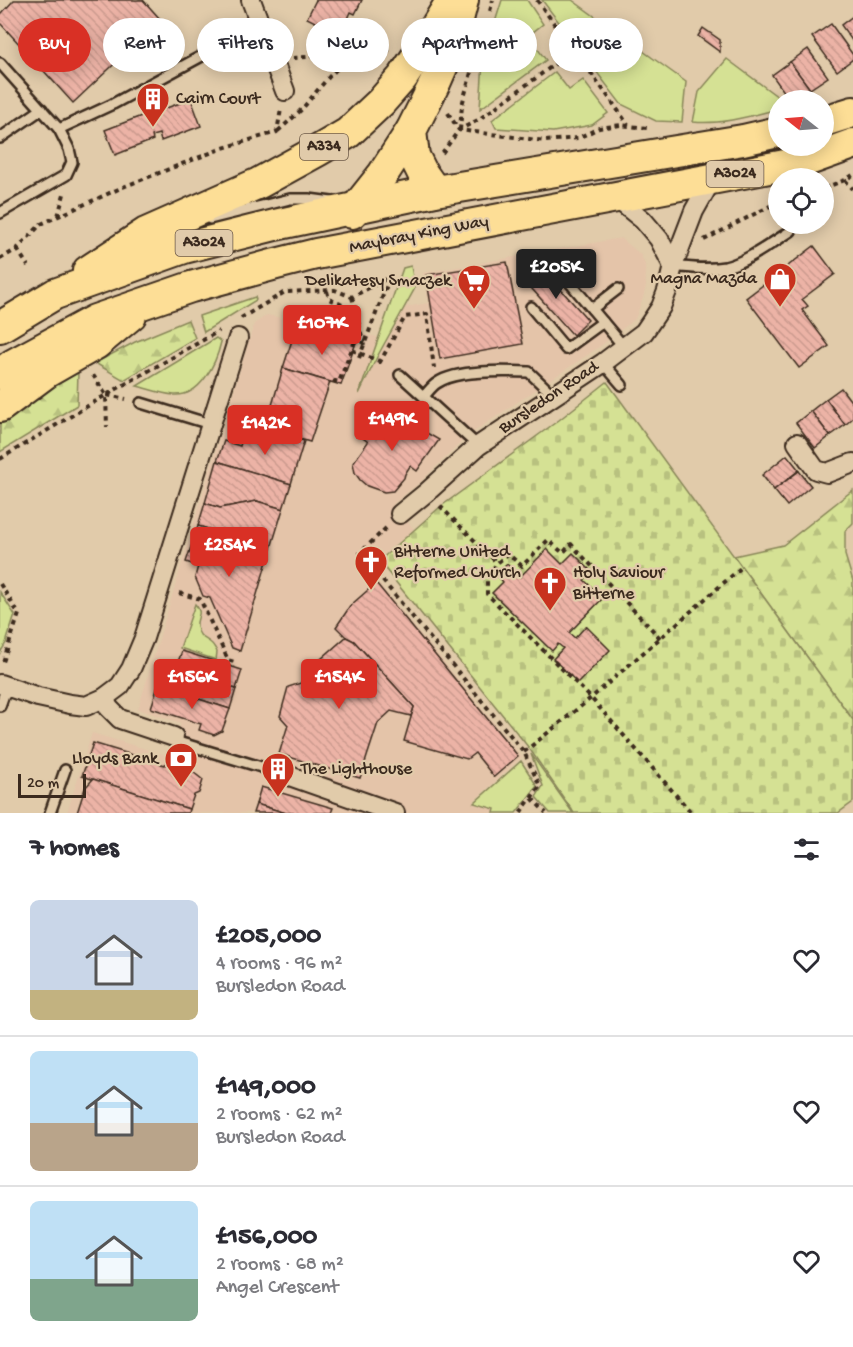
<!DOCTYPE html>
<meta charset="utf-8">
<style>
:root{--surface:#fff;--page:#f2f2f3;--text:#2b2b33;--muted:#7c7c81;--line:#e1e1e2;--accent:#d93025}
body{margin:0;font-family:"Gochi Hand",sans-serif;background:var(--page);color:var(--text);height:100vh;display:flex;flex-direction:column;font-size:22px;white-space:nowrap}
*{box-sizing:border-box;margin:0}
p{font-size:20px;color:var(--muted)}
.icon{flex:none;width:33px;height:33px;fill:none;stroke:currentColor;stroke-width:2;stroke-linecap:round;stroke-linejoin:round}
.map{position:relative;height:813px;overflow:hidden}
.details{display:flex;flex-direction:column;background:var(--surface);flex:1}
.details>*{flex:none}
.hud{position:absolute;left:18px;top:18px;width:818px;height:54px;display:flex;gap:12px}
.needle{width:39px;rotate:287deg}
.buttons{position:absolute;left:768px;top:90px;display:grid;gap:12px}
.buttons a{display:grid;place-items:center;width:66px;height:66px;border-radius:50%;background:var(--surface);box-shadow:0 3px 15px #0003;font-size:30px}
.scale{position:absolute;left:18px;bottom:15px;width:68px;box-sizing:border-box;padding-left:6px;border:3px solid #3b2a1e;border-top:0;font-size:16px;line-height:21px;white-space:nowrap;color:#3b2a1e;-webkit-text-stroke:4px #e1cbaa;paint-order:stroke}
.price{position:absolute;translate:-50% -51px;padding:0 14px;border-radius:6px;background:var(--accent);color:#fff;font-size:20px;line-height:39px;filter:drop-shadow(0 2px 3px #0008)}
.price::after{content:'';position:absolute;left:50%;top:36px;width:18px;height:14px;margin-left:-9px;background:inherit;clip-path:polygon(0 0,100% 0,50% 100%)}
.price.active{background:#222;color:#fff}
ul{padding:0;list-style:none}
li{display:flex;align-items:center;gap:18px;height:150px;padding:0 30px}
li+li{border-top:2px solid var(--line)}
li span{display:grid;place-items:center;flex:none;width:168px;height:120px;border-radius:9px;color:#555}
li>.icon{margin-inline-start:auto}
span .icon{width:72px;height:72px;fill:#fffc;stroke-width:1}
li b{font-size:26px}
h2{display:flex;justify-content:space-between;align-items:center;height:72px;padding:0 30px;font-size:26px}
.chip{padding:0 21px;border-radius:27px;background:var(--surface);box-shadow:0 3px 15px #0003;font-size:21px;line-height:54px}
.chip.active{background:var(--accent);color:#fff}
.map>svg:first-child{display:block}
</style>
<div class="map">
<svg width="853" height="813" viewBox="0 0 853 813">
<defs>
<pattern id="forest-firs" width="22" height="20" patternUnits="userSpaceOnUse" patternTransform="scale(1.5)"><rect width="22" height="20" fill="#d5e194"/><path d="M5 1l3.5 6h-7zM16 11l3.5 6h-7z" fill="#b8c17f"/></pattern>
<pattern id="cemetery-stones" width="16" height="16" patternUnits="userSpaceOnUse" patternTransform="scale(1.5)"><rect width="16" height="16" fill="#d5e194"/><path d="M2 7V4a2 2 0 0 1 4 0v3zM10 15v-3a2 2 0 0 1 4 0v3z" fill="#b8c17f"/></pattern>
<pattern id="building-back-hatch" width="6" height="6" patternUnits="userSpaceOnUse" patternTransform="scale(1.5)"><rect width="6" height="6" fill="#ecb3a6"/><path d="M-1 5l2 2M0 0l6 6M5-1l2 2" fill="none" stroke="#cb9a8e"/></pattern>
</defs>
<rect width="100%" height="100%" fill="#e1cbaa"/>
<filter id="ink" filterUnits="userSpaceOnUse"><feTurbulence type="fractalNoise" baseFrequency=".0167" numOctaves="2"/><feDisplacementMap in="SourceGraphic" scale="12" xChannelSelector="R" yChannelSelector="G"/><feConvolveMatrix kernelMatrix="1 2 1 2 8 2 1 2 1" color-interpolation-filters="sRGB"/></filter>
<g filter="url(#ink)">
<path fill="#e4c4a9" d="M 621,238 L 641,255 L 645,265 L 646,286 L 643,298 L 635,319 L 599,347 L 469,435 L 418,484 L 393,504 L 414,529 L 377,561 L 385,572 L 376,580 L 522,757 L 473,802 L 496,809 L 494,813 L 67,813 L 92,733 L 169,756 L 181,723 L 138,709 L 254,324 L 267,315 L 387,339 L 405,307 L 428,303 L 423,273 Z"/>
<g fill="#d5e194" stroke="#888659" stroke-width="1.5">
<path d="M 502,0 L 527,0 L 543,24 L 528,36 L 546,60 L 480,109 L 483,61 Z"/>
<path d="M 542,0 L 572,0 L 686,82 L 682,122 L 656,121 L 621,104 Z"/>
<path d="M 727,59 L 782,100 L 778,100 L 778,109 C 751,116 721,125 693,122 L 699,92 Z"/>
<path d="M 555,72 L 569,90 L 583,80 L 608,113 L 592,125 L 553,132 L 496,128 L 492,120 Z"/>
<path d="M 411,266 L 415,288 L 377,357 L 359,394 L 403,268 Z"/>
<path d="M 255,297 L 256,300 L 204,332 L 199,316 Z"/>
<path d="M 216,338 L 221,342 C 216,364 200,397 174,395 C 162,394 149,389 137,386 Z"/>
<path d="M 0,592 L 15,615 L 6,643 L 0,653 Z"/>
<path d="M 195,604 C 204,614 196,616 197,626 C 198,638 206,638 212,644 C 213,645 217,651 217,652 L 216,660 L 180,648 Z"/>
<path d="M 521,761 L 537,786 L 516,813 L 494,813 L 495,809 L 474,803 Z"/>
</g>
<g fill="url(#forest-firs)" stroke="#888659" stroke-width="1.5">
<path d="M 188,320 L 195,338 L 124,380 L 95,363 L 135,342 Z"/>
<path d="M 78,372 L 77,405 L 0,452 L 0,424 L 39,395 Z"/>
<path d="M 853,490 L 853,523 L 845,531 L 845,555 L 853,581 L 853,720 L 734,556 L 783,545 Z"/>
<path d="M 531,754 L 573,813 L 550,813 L 536,797 L 543,786 Z"/>
</g>
<path fill="url(#cemetery-stones)" stroke="#888659" stroke-width="1.5" d="M 607,382 L 853,720 L 853,802 L 838,813 L 574,813 L 529,748 L 379,561 L 440,507 L 559,420 Z"/>
<g fill="url(#building-back-hatch)" stroke="#3b2a1e" stroke-width="1.5">
<path d="M 14,0 L 143,0 L 161,20 L 73,103 L 0,23 L 0,15 Z"/>
<path d="M 316,0 L 362,0 L 355,14 L 351,12 L 341,35 L 307,18 Z"/>
<path d="M 853,16 L 853,42 L 841,25 Z"/>
<path d="M 831,24 L 853,55 L 853,59 L 837,71 L 812,37 Z"/>
<path d="M 703,28 L 720,40 L 720,52 L 698,36 Z"/>
<path d="M 808,49 L 828,77 L 810,89 L 790,62 Z"/>
<path d="M 790,62 L 810,89 L 795,100 L 790,100 L 772,75 Z"/>
<path d="M 191,99 L 201,126 L 161,141 L 159,134 L 152,136 L 153,140 L 115,155 L 105,130 L 144,115 L 146,120 L 152,118 L 150,114 Z"/>
<path d="M 814,246 L 835,274 L 802,299 L 808,306 L 802,310 L 829,346 L 799,368 L 746,298 Z"/>
<path d="M 507,262 L 523,344 L 440,359 L 426,275 Z"/>
<path d="M 540,266 L 588,320 L 573,335 L 524,280 Z"/>
<path d="M 327,331 L 358,337 L 341,385 L 283,368 L 294,334 L 323,343 Z"/>
<path d="M 283,368 L 330,382 L 310,442 L 265,429 Z"/>
<path d="M 841,388 L 853,404 L 853,418 L 845,425 L 826,399 Z"/>
<path d="M 826,399 L 845,425 L 830,436 L 811,411 Z"/>
<path d="M 385,409 L 439,440 L 417,471 L 410,466 L 405,474 L 404,478 L 393,491 L 384,492 L 367,486 L 360,480 L 355,473 L 353,463 L 368,442 L 363,438 Z"/>
<path d="M 811,411 L 830,436 L 815,448 L 796,423 Z"/>
<path d="M 269,430 L 304,441 L 291,484 L 217,461 L 224,441 L 240,446 L 242,439 L 264,446 Z"/>
<path d="M 787,455 L 799,470 L 774,490 L 762,475 Z"/>
<path d="M 217,461 L 291,484 L 283,509 L 257,501 L 220,508 L 205,503 Z"/>
<path d="M 799,471 L 811,486 L 787,506 L 774,490 Z"/>
<path d="M 257,501 L 283,509 L 271,548 L 198,526 L 205,503 L 220,508 Z"/>
<path d="M 198,526 L 271,548 L 240,651 L 232,648 L 210,598 L 203,596 L 195,577 L 198,566 L 186,562 Z"/>
<path d="M 547,549 L 562,564 L 573,553 L 592,572 L 584,580 L 603,598 L 569,633 L 575,638 L 586,626 L 610,650 L 578,683 L 553,659 L 563,648 L 558,644 L 552,651 L 492,593 L 503,582 L 497,575 L 507,564 L 520,577 Z"/>
<path d="M 376,583 L 518,756 L 494,777 L 475,753 L 467,759 L 404,741 L 414,707 L 354,641 L 346,637 L 336,627 L 351,605 Z"/>
<path d="M 346,637 L 354,641 L 414,707 L 411,716 L 391,711 L 378,723 L 360,778 L 279,754 L 288,725 L 280,716 L 288,687 L 301,683 L 304,674 Z"/>
<path d="M 182,651 L 242,670 L 236,689 L 175,670 Z"/>
<path d="M 169,668 L 236,689 L 230,709 L 163,688 Z"/>
<path d="M 158,686 L 230,709 L 222,731 L 214,735 L 199,730 L 201,724 L 151,708 Z"/>
<path d="M 93,743 L 165,765 L 167,759 L 184,765 L 203,780 L 199,793 L 194,795 L 189,809 L 82,776 Z"/>
<path d="M 93,779 L 189,809 L 188,813 L 77,813 L 85,788 Z"/>
<path d="M 261,787 L 333,808 L 331,813 L 286,813 L 256,804 Z"/>
<path d="M 256,804 L 286,813 L 253,813 Z"/>
</g>
<g fill="none" stroke-linecap="round" stroke-linejoin="round">
<g stroke="#3b2a1e" stroke-width="14">
<g id="service">
<path d="M 0,63 L 59,129 L 69,149 L 72,162 L 66,175 L 0,213"/>
<path d="M 59,129 L 113,104 L 261,24"/>
<path d="M 0,138 L 42,109"/>
<path d="M 210,219 L 290,199 L 309,199 L 332,202"/>
<path d="M 673,266 C 690,268 708,270 725,267 C 745,263 773,242 791,231"/>
<path d="M 561,272 L 624,347"/>
<path d="M 531,307 L 566,349 L 603,322"/>
<path d="M 592,309 L 618,289"/>
<path d="M 603,363 L 622,385"/>
<path d="M 400,375 L 478,446"/>
<path d="M 424,396 C 428,392 432,386 437,383 C 456,369 506,371 529,372 L 554,396"/>
<path d="M 141,403 L 210,424"/>
<path d="M 0,706 L 7,686"/>
<path d="M 174,737 L 178,742 L 281,773"/>
<path d="M 50,813 L 65,770"/>
</g>
</g>
<g stroke="#3b2a1e" stroke-width="22">
<g id="minor">
<path d="M 251,0 L 285,91"/>
<path d="M 616,198 L 643,220 L 659,239 L 673,266"/>
<path d="M 797,443 L 816,470 L 827,473 L 853,463"/>
<path d="M 400,514 L 427,492 L 478,446 L 603,363 L 644,332 L 661,307 L 667,291 L 673,266 L 694,211 L 712,179"/>
<path d="M 0,684 L 38,697 L 70,704 L 86,706 L 104,698 L 120,686 L 131,669 L 144,638 L 238,338"/>
<path d="M 104,698 L 109,708 L 120,719 L 174,737"/>
<path d="M 281,773 L 395,813"/>
</g>
</g>
<g stroke="#3b2a1e" stroke-width="34">
<g id="primary">
<path d="M 824,121 L 853,112"/>
<path d="M 411,131 L 414,156 L 423,174 L 435,191"/>
<path d="M 352,213 L 383,174 L 411,131 L 436,81 L 451,47 L 463,0"/>
<path d="M 88,271 L 146,233 L 259,183 L 319,150 L 348,133 L 381,102 L 403,77 L 427,41 L 452,0"/>
<path d="M 0,327 L 55,294 L 184,248 L 275,225 L 435,191 L 743,140 L 778,132"/>
<path d="M 0,374 L 12,365 L 95,320 L 191,287 L 276,264 L 316,254 L 806,161 L 853,144"/>
<path d="M 0,407 L 47,372 L 96,344 L 131,315"/>
</g>
</g>
<g stroke="#3b2a1e" stroke-width="4" stroke-dasharray="4.5 4.5" stroke-linecap="butt">
<path d="M 537,0 C 567,42 599,82 628,125"/>
<path d="M 490,11 L 493,0"/>
<path d="M 293,58 L 335,55 L 360,50"/>
<path d="M 448,113 L 459,130 L 545,141 L 578,138 L 599,128 L 621,125 L 647,128"/>
<path d="M 460,130 L 462,105 L 472,69"/>
<path d="M 278,131 C 286,124 294,117 302,109 C 322,86 354,37 390,51"/>
<path d="M 442,153 L 459,130 L 478,120 L 573,51"/>
<path d="M 845,180 L 853,189"/>
<path d="M 824,188 L 845,180 L 853,175"/>
<path d="M 58,216 L 64,194"/>
<path d="M 704,240 L 778,202"/>
<path d="M 17,249 L 28,266"/>
<path d="M 0,259 L 17,249 L 41,224 L 123,187 L 223,148 L 277,132 L 281,109"/>
<path d="M 327,291 L 329,299 L 345,306 L 355,341 L 339,382 L 335,381 L 334,383"/>
<path d="M 352,297 L 364,345"/>
<path d="M 241,318 L 285,292 L 335,290 L 352,297 L 391,276"/>
<path d="M 359,358 L 390,277"/>
<path d="M 379,361 L 380,362 L 405,317 L 427,314 L 434,368"/>
<path d="M 93,375 L 106,395 L 107,427"/>
<path d="M 107,395 L 126,399"/>
<path d="M 0,459 L 106,395 L 219,331"/>
<path d="M 440,506 L 497,563"/>
<path d="M 386,528 L 360,553 L 524,752 L 540,786 L 520,813"/>
<path d="M 0,584 L 19,614 L 2,665"/>
<path d="M 179,593 L 200,599 L 228,660 L 234,662"/>
<path d="M 660,638 L 571,544 L 563,553 L 548,540 L 522,566 L 508,554 L 497,563 L 487,578 L 487,594 L 591,698 L 690,811"/>
<path d="M 524,752 L 591,698 L 742,567"/>
<path d="M 532,798 L 546,813"/>
</g>
<use href="#service" stroke="#e1cbaa" stroke-width="9"/>
<use href="#minor" stroke="#e1cbaa" stroke-width="18"/>
<use href="#primary" stroke="#fdde96" stroke-width="30"/>
<path stroke="#3b2a1e" stroke-width="4" stroke-dasharray="4.5 4.5" stroke-linecap="butt" d="M 352,350 L 379,361"/>
</g>
</g>
<defs>
<g id="building-pin" transform="scale(1.725)"><path d="M0 17L-7.5 6A9.5 9.5 0 1 1 7.5 6Z" fill="#c8321e" stroke="#e1cbaa"/><path d="M-4-6H4V6H1V3H-1V6H-4ZM-2.5-4.3h1.7v1.8h-1.7ZM.8-4.3h1.7v1.8H.8ZM-2.5-1h1.7V.8h-1.7ZM.8-1h1.7V.8H.8Z" fill="#fff"/></g>
<g id="shop-pin" transform="scale(1.725)"><path d="M0 17L-7.5 6A9.5 9.5 0 1 1 7.5 6Z" fill="#c8321e" stroke="#e1cbaa"/><path d="M-5-2.5h2.3a2.7 3.5 0 0 1 5.4 0H5L5.5 6h-11ZM-1.5-2.5h3a1.5 2.3 0 0 0-3 0Z" fill="#fff"/></g>
<g id="supermarket-pin" transform="scale(1.725)"><path d="M0 17L-7.5 6A9.5 9.5 0 1 1 7.5 6Z" fill="#c8321e" stroke="#e1cbaa"/><path d="M-6-5.5h2.5l.6 2H6L4.5 2H-2.5L-4.4-4H-6ZM-1.5 3.2a1.3 1.3 0 1 0 .1 0ZM3 3.2a1.3 1.3 0 1 0 .1 0Z" fill="#fff"/></g>
<g id="church-pin" transform="scale(1.725)"><path d="M0 17L-7.5 6A9.5 9.5 0 1 1 7.5 6Z" fill="#c8321e" stroke="#e1cbaa"/><path d="M-1.2-6h2.4v3.5h3.3v2.4h-3.3V6h-2.4V-.1h-3.3v-2.4h3.3Z" fill="#fff"/></g>
<g id="bank-pin" transform="scale(1.725)"><path d="M0 17L-7.5 6A9.5 9.5 0 1 1 7.5 6Z" fill="#c8321e" stroke="#e1cbaa"/><path d="M-6-4H6V4H-6ZM0-2.3a2.3 2.3 0 1 0 0 4.6a2.3 2.3 0 1 0 0-4.6Z" fill="#fff"/></g>
</defs>
<g fill-rule="evenodd">
<use href="#building-pin" x="153" y="99"/>
<use href="#shop-pin" x="780" y="279"/>
<use href="#supermarket-pin" x="474" y="281"/>
<use href="#church-pin" x="371" y="562"/>
<use href="#church-pin" x="550" y="583"/>
<use href="#bank-pin" x="181" y="759"/>
<use href="#building-pin" x="278" y="769"/>
</g>
<g text-anchor="middle" dominant-baseline="central" stroke-width="4.5" stroke-linejoin="round" paint-order="stroke">
<g fill="#e1cbaa" stroke="#6d5a48" stroke-width="1.5">
<rect x="300" y="134" width="48" height="26" rx="4.5"/>
<rect x="706.5" y="161" width="57" height="26" rx="4.5"/>
<rect x="175.5" y="230" width="57" height="26" rx="4.5"/>
</g>
<g font-size="16" font-weight="bold" fill="#3b2a1e">
<text x="324" y="147">A334</text>
<text x="735" y="174">A3024</text>
<text x="204" y="243">A3024</text>
</g>
<g font-size="18" fill="#3b2a1e" stroke="#e1cbaa" text-anchor="start">
<text x="176" y="99">Cairn Court</text>
<text x="757" y="279" text-anchor="end">Magna Mazda</text>
<text x="451" y="281" text-anchor="end">Delikatesy Smaczek</text>
<text x="394" y="552">Bitterne United<tspan x="394" dy="21">Reformed Church</tspan></text>
<text x="573" y="573">Holy Saviour<tspan x="573" dy="21">Bitterne</tspan></text>
<text x="158" y="759" text-anchor="end">Lloyds Bank</text>
<text x="301" y="769">The Lighthouse</text>
</g>
<g font-size="18" fill="#3b2a1e" stroke="#e1cbaa">
<text transform="translate(419 235) rotate(-11)">Maybray King Way</text>
<text transform="translate(549 398) rotate(-34)">Bursledon Road</text>
</g>
</g>
</svg>
<div class="buttons">
<a><svg class="needle" viewBox="-14 -14 28 28"><path d="M0-13l5 13h-10z" fill="#e53935"/><path d="M0 13l5-13h-10z" fill="#7c7c81"/></svg></a>
<a><svg class="icon" aria-label="locate" viewBox="0 0 24 24"><circle cx="12" cy="12" r="6"/><path d="M12 2v4M12 18v4M2 12h4M18 12h4"/></svg></a>
</div>
<div class="scale">20 m</div>
<b class="price active" style="left:556px;top:300px">£205K</b>
<b class="price" style="left:322px;top:356px">£107K</b>
<b class="price" style="left:392px;top:452px">£149K</b>
<b class="price" style="left:265px;top:456px">£142K</b>
<b class="price" style="left:229px;top:578px">£254K</b>
<b class="price" style="left:192px;top:710px">£156K</b>
<b class="price" style="left:339px;top:710px">£154K</b>
<div class="hud">
<a class="chip active">Buy</a>
<a class="chip">Rent</a>
<a class="chip">Filters</a>
<a class="chip">New</a>
<a class="chip">Apartment</a>
<a class="chip">House</a>
</div>
</div>
<section class="details">
<h2>7 homes<svg class="icon" aria-label="filters" viewBox="0 0 24 24"><path d="M4 7h16M4 17h16"/><circle cx="9" cy="7" r="2"/><circle cx="15" cy="17" r="2"/></svg></h2>
<ul>
<li><span style="background:linear-gradient(#c9d6e8 75%,#c2b280 0)"><svg class="icon" aria-label="home" viewBox="0 0 24 24"><path d="M3 11l9-7 9 7M6 9v11h12V9"/></svg></span><div><b>£205,000</b><p>4 rooms · 96 m²</p><p>Bursledon Road</p></div><svg class="icon" aria-label="heart" viewBox="0 0 24 24"><path d="M12 20l-8-8c-3-5 5-10 8-4 3-6 11-1 8 4z"/></svg></li>
<li><span style="background:linear-gradient(#bfe0f5 60%,#b9a48a 0)"><svg class="icon" aria-label="home" viewBox="0 0 24 24"><path d="M3 11l9-7 9 7M6 9v11h12V9"/></svg></span><div><b>£149,000</b><p>2 rooms · 62 m²</p><p>Bursledon Road</p></div><svg class="icon" aria-label="heart" viewBox="0 0 24 24"><path d="M12 20l-8-8c-3-5 5-10 8-4 3-6 11-1 8 4z"/></svg></li>
<li><span style="background:linear-gradient(#bfe0f5 65%,#7fa58c 0)"><svg class="icon" aria-label="home" viewBox="0 0 24 24"><path d="M3 11l9-7 9 7M6 9v11h12V9"/></svg></span><div><b>£156,000</b><p>2 rooms · 68 m²</p><p>Angel Crescent</p></div><svg class="icon" aria-label="heart" viewBox="0 0 24 24"><path d="M12 20l-8-8c-3-5 5-10 8-4 3-6 11-1 8 4z"/></svg></li>
</ul>
</section>
